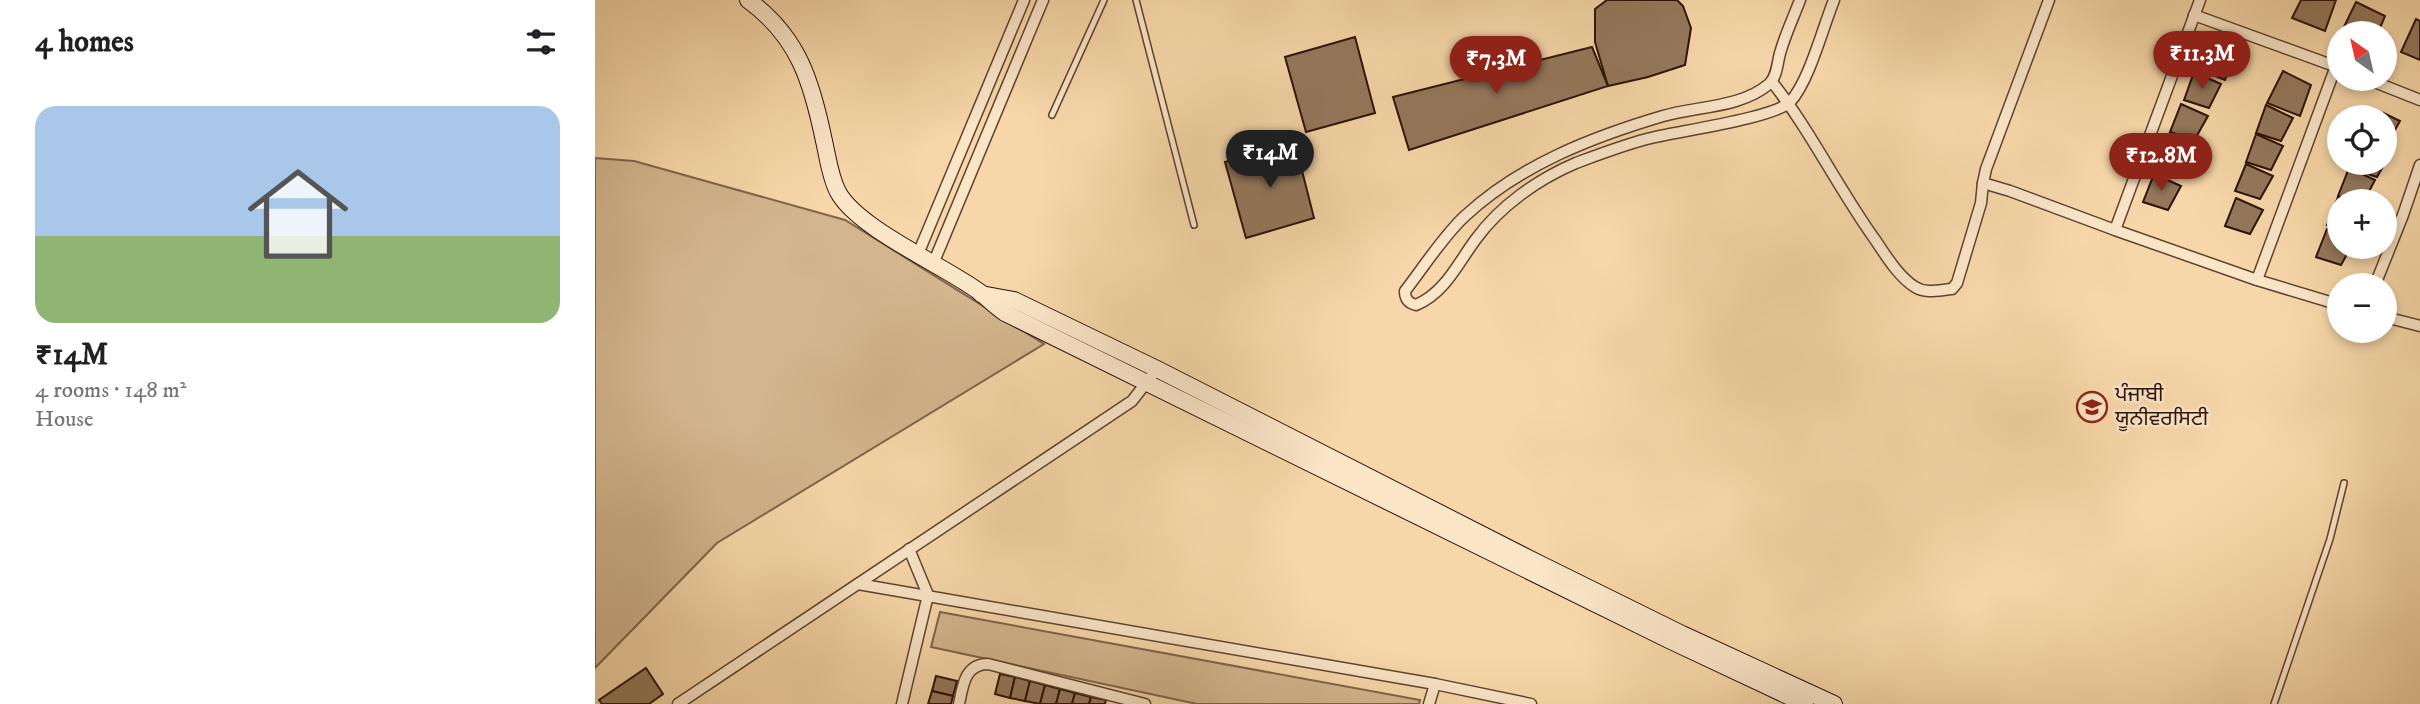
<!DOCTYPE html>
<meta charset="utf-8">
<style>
:root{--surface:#fff;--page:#f6f6f6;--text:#202124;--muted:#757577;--line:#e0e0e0;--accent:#8f2418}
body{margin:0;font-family:"IM FELL DW Pica","Noto Sans Gurmukhi",serif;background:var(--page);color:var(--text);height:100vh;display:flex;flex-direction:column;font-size:26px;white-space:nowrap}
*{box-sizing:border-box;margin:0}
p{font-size:23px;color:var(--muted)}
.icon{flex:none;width:38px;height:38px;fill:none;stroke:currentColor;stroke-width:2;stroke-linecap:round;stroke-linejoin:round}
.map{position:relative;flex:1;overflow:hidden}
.details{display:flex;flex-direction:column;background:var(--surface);width:595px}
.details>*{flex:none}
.needle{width:46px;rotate:326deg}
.fabs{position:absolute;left:1732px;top:21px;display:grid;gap:14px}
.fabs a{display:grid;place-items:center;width:70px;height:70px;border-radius:50%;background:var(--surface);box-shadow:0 4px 10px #0003;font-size:35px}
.price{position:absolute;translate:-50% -60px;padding:0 16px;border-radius:24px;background:var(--accent);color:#fff;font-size:23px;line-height:46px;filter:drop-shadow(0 2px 4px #0008)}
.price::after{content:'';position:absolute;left:50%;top:42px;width:21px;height:16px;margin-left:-10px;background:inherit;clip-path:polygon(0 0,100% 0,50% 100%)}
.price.current{background:#222;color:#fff}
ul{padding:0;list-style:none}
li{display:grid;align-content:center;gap:14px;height:371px;padding:0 35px}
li+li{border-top:2px solid var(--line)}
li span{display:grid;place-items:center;height:217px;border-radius:21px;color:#555}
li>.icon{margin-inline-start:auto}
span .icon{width:126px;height:126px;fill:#fffc;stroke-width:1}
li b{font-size:30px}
h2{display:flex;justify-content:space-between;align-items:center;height:84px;padding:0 35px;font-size:30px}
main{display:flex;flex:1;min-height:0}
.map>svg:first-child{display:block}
</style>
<main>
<section class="details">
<h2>4 homes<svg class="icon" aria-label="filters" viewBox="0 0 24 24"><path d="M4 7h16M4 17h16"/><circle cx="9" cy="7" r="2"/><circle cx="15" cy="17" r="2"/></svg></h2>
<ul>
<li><span style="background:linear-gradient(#a9c7e8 60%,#8fb573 0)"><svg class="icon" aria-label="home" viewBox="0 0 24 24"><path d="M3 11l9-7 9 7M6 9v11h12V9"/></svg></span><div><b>₹14M</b><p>4 rooms · 148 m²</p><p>House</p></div></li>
</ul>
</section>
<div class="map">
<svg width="1825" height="704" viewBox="0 0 1825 704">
<rect width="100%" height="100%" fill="#f7d7a9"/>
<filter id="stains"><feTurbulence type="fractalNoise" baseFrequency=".00286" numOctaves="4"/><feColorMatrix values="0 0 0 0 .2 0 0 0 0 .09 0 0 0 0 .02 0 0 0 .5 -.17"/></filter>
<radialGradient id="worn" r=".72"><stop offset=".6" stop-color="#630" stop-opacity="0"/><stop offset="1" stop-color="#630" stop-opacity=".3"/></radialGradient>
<g fill="#d4b68e" stroke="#80644b" stroke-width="2">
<path d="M 0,158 L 39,161 L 250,220 L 449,344 L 122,543 L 0,668 Z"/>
<path d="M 345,612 L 825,700 L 824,704 L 602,704 L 336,647 Z"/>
</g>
<g fill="#95785c" stroke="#2b1208" stroke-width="2">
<path d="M 1012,0 L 1082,0 L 1088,6 L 1096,28 L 1090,65 L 1053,77 L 1013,86 L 1000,42 L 1000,9 Z"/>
<path d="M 1706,0 L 1741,0 L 1730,31 L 1697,18 Z"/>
<path d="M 1761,2 L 1790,16 L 1783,33 L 1746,33 Z"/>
<path d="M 1821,19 L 1825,21 L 1825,60 L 1806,52 Z"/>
<path d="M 1613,34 L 1642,48 L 1630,80 L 1597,67 Z"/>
<path d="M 760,37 L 780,113 L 711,132 L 690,57 Z"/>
<path d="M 997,47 L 1013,86 L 814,150 L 798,97 Z"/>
<path d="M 1688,71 L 1716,85 L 1705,116 L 1672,103 Z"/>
<path d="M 1599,72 L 1626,84 L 1614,108 L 1589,100 Z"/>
<path d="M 1586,104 L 1613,116 L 1600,139 L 1575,132 Z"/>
<path d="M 1671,105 L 1698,118 L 1686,141 L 1661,133 Z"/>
<path d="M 1778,108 L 1805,121 L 1792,144 L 1790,143 L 1790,117 L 1774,117 Z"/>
<path d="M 1661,134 L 1688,146 L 1676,170 L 1651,162 Z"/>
<path d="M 1572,140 L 1599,152 L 1586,175 L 1561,167 Z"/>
<path d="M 700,143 L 719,218 L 651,238 L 630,162 Z"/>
<path d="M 1759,163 L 1790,163 L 1782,177 L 1757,169 Z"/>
<path d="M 1651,164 L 1678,176 L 1665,199 L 1640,191 Z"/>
<path d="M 1754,168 L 1780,180 L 1769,201 L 1760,201 L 1743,196 Z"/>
<path d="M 1559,174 L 1586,186 L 1573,210 L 1548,202 Z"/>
<path d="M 1743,197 L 1752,201 L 1745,201 L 1745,229 L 1732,225 Z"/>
<path d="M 1641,198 L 1668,210 L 1655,234 L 1630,226 Z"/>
<path d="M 1732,229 L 1745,235 L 1745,247 L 1756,247 L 1746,265 L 1721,257 Z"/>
<path d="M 51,668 L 68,694 L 54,704 L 7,704 L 4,700 Z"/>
<path d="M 405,674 L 420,677 L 415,698 L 400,694 Z"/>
<path d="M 341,676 L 362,681 L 358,696 L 337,691 Z"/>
<path d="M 420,677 L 435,681 L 430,701 L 415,698 Z"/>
<path d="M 435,681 L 450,685 L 445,704 L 430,701 Z"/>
<path d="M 450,685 L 465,689 L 461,704 L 445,704 Z"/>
<path d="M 465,689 L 480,693 L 477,704 L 461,704 Z"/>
<path d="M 337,691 L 358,696 L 356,704 L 333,704 Z"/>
<path d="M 480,693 L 496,697 L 494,704 L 477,704 Z"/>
<path d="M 496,697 L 511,700 L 510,704 L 494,704 Z"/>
</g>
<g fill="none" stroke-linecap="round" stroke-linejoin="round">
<g stroke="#5e4330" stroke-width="8">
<g id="lane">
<path d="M 541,0 L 599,225"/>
<path d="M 457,115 L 509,0"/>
<path d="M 1679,704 L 1735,539 L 1749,483"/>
</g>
</g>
<g stroke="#5e4330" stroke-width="13">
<g id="street">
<path d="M 1205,0 C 1199,16 1191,33 1186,50 C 1182,61 1183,76 1174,84 C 1146,108 1102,106 1068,116 C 997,137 925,165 870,216 C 849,235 828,268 810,291 C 810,299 813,303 821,305 C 850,293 863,263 881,239 C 905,206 943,179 981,163 C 1005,154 1031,144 1056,138 C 1084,131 1179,118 1195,102 C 1214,82 1228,27 1239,0"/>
<path d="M 1605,0 L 1520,230 L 1662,280 L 1745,305"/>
<path d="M 1599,15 L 1745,68"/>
<path d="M 1772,79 L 1825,100"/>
<path d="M 1177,82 C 1216,131 1244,190 1281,241 C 1291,256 1304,277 1320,287 C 1331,294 1344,290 1357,289 L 1362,283 L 1386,203 L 1388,183 L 1415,191 L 1520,230"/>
<path d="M 1388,183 L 1391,169 L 1454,0"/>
<path d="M 323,254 L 429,0"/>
<path d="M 338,264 L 448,0"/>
<path d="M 1662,280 L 1741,66"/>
<path d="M 1780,285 L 1808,215 L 1825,165"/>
<path d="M 1790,317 L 1825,326"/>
<path d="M 263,584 L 840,684 L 936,704"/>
<path d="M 83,704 L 537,401 L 562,369"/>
<path d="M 307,704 L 333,595 L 314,549"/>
<path d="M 364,704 C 368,685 370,664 393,664 L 550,704"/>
<path d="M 834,704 L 840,684"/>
</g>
</g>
<g stroke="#2b1208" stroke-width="18">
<g id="secondary">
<path d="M 153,0 C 204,37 217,83 229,141 C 233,158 235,177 243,192 C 263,229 350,266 386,293 C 394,300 401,307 410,313 L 1076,641 L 1210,704"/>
<path d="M 386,294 L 419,300 L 562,369 L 943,563 L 1087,634 L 1239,704"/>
</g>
</g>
<use href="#lane" stroke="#fae5c7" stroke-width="5"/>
<use href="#street" stroke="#fae5c7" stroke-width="10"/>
<use href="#secondary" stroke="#fae5c7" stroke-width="16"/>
</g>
<defs>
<g id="university-ring" transform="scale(1.575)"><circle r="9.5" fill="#fae5c7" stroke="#8f2418" stroke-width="1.5"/><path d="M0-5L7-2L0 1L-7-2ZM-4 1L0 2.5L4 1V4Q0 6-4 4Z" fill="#8f2418"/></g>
</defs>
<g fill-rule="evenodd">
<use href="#university-ring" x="1497" y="407"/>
</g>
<g text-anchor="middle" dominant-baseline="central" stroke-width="5" stroke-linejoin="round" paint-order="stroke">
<g font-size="21" fill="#2b1208" stroke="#fae5c7" text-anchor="start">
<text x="1520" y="395">ਪੰਜਾਬੀ<tspan x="1520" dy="24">ਯੂਨੀਵਰਸਿਟੀ</tspan></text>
</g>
</g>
<rect width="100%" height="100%" filter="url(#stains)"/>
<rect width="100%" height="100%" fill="url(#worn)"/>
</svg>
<div class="fabs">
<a><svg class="needle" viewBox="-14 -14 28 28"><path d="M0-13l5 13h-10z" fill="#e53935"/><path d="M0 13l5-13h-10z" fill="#757577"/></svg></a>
<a><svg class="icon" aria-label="locate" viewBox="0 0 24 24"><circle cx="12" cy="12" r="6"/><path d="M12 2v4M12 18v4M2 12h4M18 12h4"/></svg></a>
<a>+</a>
<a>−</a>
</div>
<b class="price" style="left:1607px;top:91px">₹11.3M</b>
<b class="price" style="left:901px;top:96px">₹7.3M</b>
<b class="price current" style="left:675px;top:190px">₹14M</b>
<b class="price" style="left:1566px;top:193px">₹12.8M</b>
</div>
</main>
